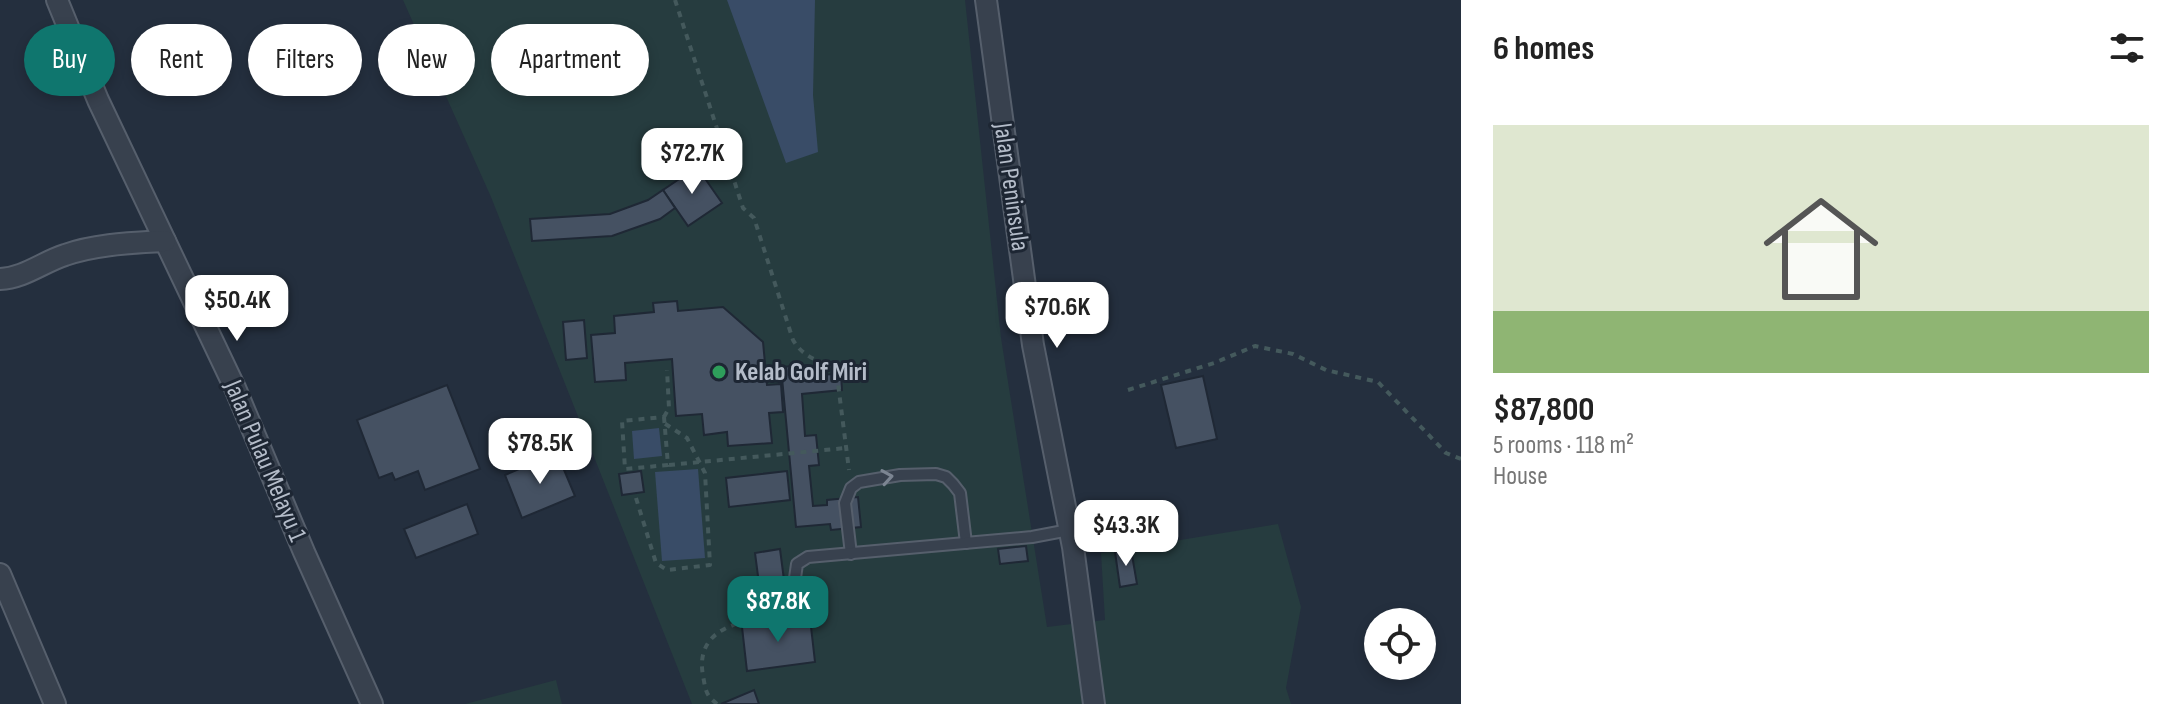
<!DOCTYPE html>
<meta charset="utf-8">
<style>
:root{--surface:#fff;--page:#f2f2f2;--text:#222;--muted:#767676;--accent:#0f766e}
body{margin:0;font-family:"Sofia Sans Condensed",sans-serif;background:var(--page);color:var(--text);height:100vh;display:flex;flex-direction:column;font-size:30px;white-space:nowrap}
*{box-sizing:border-box;margin:0}
p{font-size:26px;color:var(--muted)}
.icon{flex:none;width:44px;height:44px;fill:none;stroke:currentColor;stroke-width:2;stroke-linecap:round;stroke-linejoin:round}
.map{position:relative;flex:1;overflow:hidden}
.panel{display:flex;flex-direction:column;background:var(--surface);width:720px}
.panel>*{flex:none}
.hud{position:absolute;left:24px;top:24px;width:760px;height:72px;display:flex;gap:16px}
.tools{position:absolute;left:1364px;top:608px;display:grid;gap:16px}
.tools a{display:grid;place-items:center;width:72px;height:72px;border-radius:50%;background:var(--surface);box-shadow:0 4px 12px #0003;font-size:40px}
.price{position:absolute;translate:-50% -68px;padding:0 18px;border-radius:16px;background:#fff;color:#222;font-size:26px;line-height:52px;filter:drop-shadow(0 2px 4px #0008)}
.price::after{content:'';position:absolute;left:50%;top:48px;width:24px;height:18px;margin-left:-12px;background:inherit;clip-path:polygon(0 0,100% 0,50% 100%)}
.price.on{background:var(--accent);color:#fff}
ul{padding:0;list-style:none}
li{display:grid;align-content:center;gap:16px;height:424px;padding:0 32px}
li span{display:grid;place-items:center;height:248px;border-radius:0px;color:#555}
li>.icon{margin-inline-start:auto}
span .icon{width:144px;height:144px;fill:#fffc;stroke-width:1}
li b{font-size:34px}
h2{display:flex;justify-content:space-between;align-items:center;height:96px;padding:0 32px;font-size:34px}
.pill{padding:0 28px;border-radius:36px;background:var(--surface);box-shadow:0 4px 12px #0003;font-size:28px;line-height:72px}
.pill.on{background:var(--accent);color:#fff}
main{display:flex;flex:1;min-height:0}
.map>svg:first-child{display:block}
</style>
<main>
<div class="map">
<svg width="1461" height="704" viewBox="0 0 1461 704">
<rect width="100%" height="100%" fill="#242f3e"/>
<g fill="#263c3f">
<path d="M 403,0 L 965,0 L 1001,338 L 1047,627 L 1105,620 L 1101,553 L 1278,524 L 1301,607 L 1286,688 L 1291,704 L 692,704 L 491,197 Z"/>
<path d="M 556,680 L 562,704 L 465,704 Z"/>
</g>
<g fill="#394c67">
<path d="M 727,0 L 815,0 L 813,95 L 818,152 L 786,163 Z"/>
<path d="M 659,428 L 662,456 L 634,459 L 632,431 Z"/>
<path d="M 698,469 L 705,558 L 662,561 L 655,472 Z"/>
</g>
<g fill="#455162" stroke="#1f2835" stroke-width="2">
<path d="M 697,167 L 722,203 L 688,226 L 663,190 Z"/>
<path d="M 663,190 L 675,208 L 660,219 L 612,236 L 532,241 L 530,219 L 610,214 L 648,200 Z"/>
<path d="M 677,301 L 678,311 L 723,307 L 763,342 L 767,385 L 781,384 L 783,412 L 769,413 L 772,443 L 728,446 L 727,432 L 704,435 L 702,414 L 676,416 L 672,359 L 625,363 L 626,380 L 595,382 L 591,335 L 615,333 L 614,316 L 654,312 L 653,303 Z"/>
<path d="M 584,320 L 587,358 L 566,360 L 563,322 Z"/>
<path d="M 807,365 L 809,375 L 841,374 L 842,390 L 802,394 L 805,436 L 816,435 L 819,465 L 809,466 L 813,506 L 827,505 L 827,500 L 858,497 L 861,527 L 831,530 L 830,524 L 796,527 L 781,367 Z"/>
<path d="M 1203,376 L 1217,439 L 1176,448 L 1161,385 Z"/>
<path d="M 447,385 L 480,469 L 425,490 L 418,471 L 395,480 L 392,473 L 379,478 L 357,420 Z"/>
<path d="M 557,453 L 575,496 L 522,518 L 505,475 Z"/>
<path d="M 641,471 L 644,492 L 622,495 L 619,474 Z"/>
<path d="M 787,471 L 790,500 L 729,507 L 726,478 Z"/>
<path d="M 467,504 L 478,534 L 416,558 L 404,529 Z"/>
<path d="M 1026,546 L 1028,561 L 1000,564 L 998,549 Z"/>
<path d="M 780,549 L 787,603 L 762,607 L 755,553 Z"/>
<path d="M 1131,549 L 1137,584 L 1120,587 L 1115,552 Z"/>
<path d="M 810,618 L 815,662 L 747,671 L 742,627 Z"/>
<path d="M 754,690 L 759,704 L 721,704 Z"/>
</g>
<g fill="none" stroke-linecap="round" stroke-linejoin="round">
<g stroke="#565f6c" stroke-width="14">
<g id="service">
<path d="M 851,554 L 845,503 L 851,488 L 859,482 L 900,475 L 936,474 L 946,477 L 953,484 L 960,493 L 966,543"/>
<path d="M 798,611 L 795,578 L 797,564 L 808,557 L 1032,537 L 1069,530"/>
</g>
</g>
<g stroke="#565f6c" stroke-width="24">
<g id="minor">
<path d="M 57,0 L 98,100 L 235,388 L 304,552 L 372,704"/>
<path d="M 986,0 L 1033,345 L 1073,547 L 1094,704"/>
<path d="M 0,279 C 24,278 43,262 65,255 C 96,244 132,243 165,241"/>
<path d="M 0,574 L 55,704"/>
</g>
</g>
<g stroke="#44595c" stroke-width="4" stroke-dasharray="6 6" stroke-linecap="butt">
<path d="M 675,0 L 743,208 L 754,218 L 793,340 C 803,357 818,361 836,368 L 849,470"/>
<path d="M 1128,390 L 1214,363 L 1255,346 L 1293,354 L 1326,370 L 1378,382 L 1446,453 L 1461,459"/>
<path d="M 664,417 L 668,465 L 625,469 L 622,421 Z"/>
<path d="M 664,417 L 669,408 L 667,370"/>
<path d="M 669,465 L 846,448"/>
<path d="M 636,498 L 656,563 L 667,570 L 710,565 L 705,473 L 687,438 L 664,423"/>
<path d="M 717,704 C 705,694 706,691 703,676 C 694,625 745,621 782,614"/>
</g>
<use href="#service" stroke="#38414e" stroke-width="10"/>
<use href="#minor" stroke="#38414e" stroke-width="20"/>
</g>
<defs><path id="oneway-chevron" d="M-2-3.5L2.5 0L-2 3.5" fill="none" stroke-width="1.6" stroke-linecap="round" stroke-linejoin="round" transform="scale(2)"/></defs>
<use stroke="#7c8592" href="#oneway-chevron" transform="translate(887 477) rotate(-9)"/>
<circle fill="#2e9e5b" stroke="#1d2633" stroke-width="3" cx="719" cy="372" r="8"/>
<g text-anchor="middle" dominant-baseline="central" stroke-width="6" stroke-linejoin="round" paint-order="stroke">
<g font-size="26" fill="#b4bcc9" stroke="#1d2633">
<text transform="translate(1011 187) rotate(82)">Jalan Peninsula</text>
<text transform="translate(265 461) rotate(67)">Jalan Pulau Melayu 1</text>
</g>
<g font-size="26" font-weight="bold" fill="#b4bcc9" stroke="#1d2633" text-anchor="start">
<text x="735" y="372">Kelab Golf Miri</text>
</g>
</g>
</svg>
<div class="tools">
<a><svg class="icon" aria-label="locate" viewBox="0 0 24 24"><circle cx="12" cy="12" r="6"/><path d="M12 2v4M12 18v4M2 12h4M18 12h4"/></svg></a>
</div>
<b class="price" style="left:692px;top:196px">$72.7K</b>
<b class="price" style="left:237px;top:343px">$50.4K</b>
<b class="price" style="left:1057px;top:350px">$70.6K</b>
<b class="price" style="left:540px;top:486px">$78.5K</b>
<b class="price" style="left:1126px;top:568px">$43.3K</b>
<b class="price on" style="left:778px;top:644px">$87.8K</b>
<div class="hud">
<a class="pill on">Buy</a>
<a class="pill">Rent</a>
<a class="pill">Filters</a>
<a class="pill">New</a>
<a class="pill">Apartment</a>
</div>
</div>
<section class="panel">
<h2>6 homes<svg class="icon" aria-label="filters" viewBox="0 0 24 24"><path d="M4 7h16M4 17h16"/><circle cx="9" cy="7" r="2"/><circle cx="15" cy="17" r="2"/></svg></h2>
<ul>
<li><span style="background:linear-gradient(#dfe7d0 75%,#8fb573 0)"><svg class="icon" aria-label="home" viewBox="0 0 24 24"><path d="M3 11l9-7 9 7M6 9v11h12V9"/></svg></span><div><b>$87,800</b><p>5 rooms · 118 m²</p><p>House</p></div></li>
</ul>
</section>
</main>
